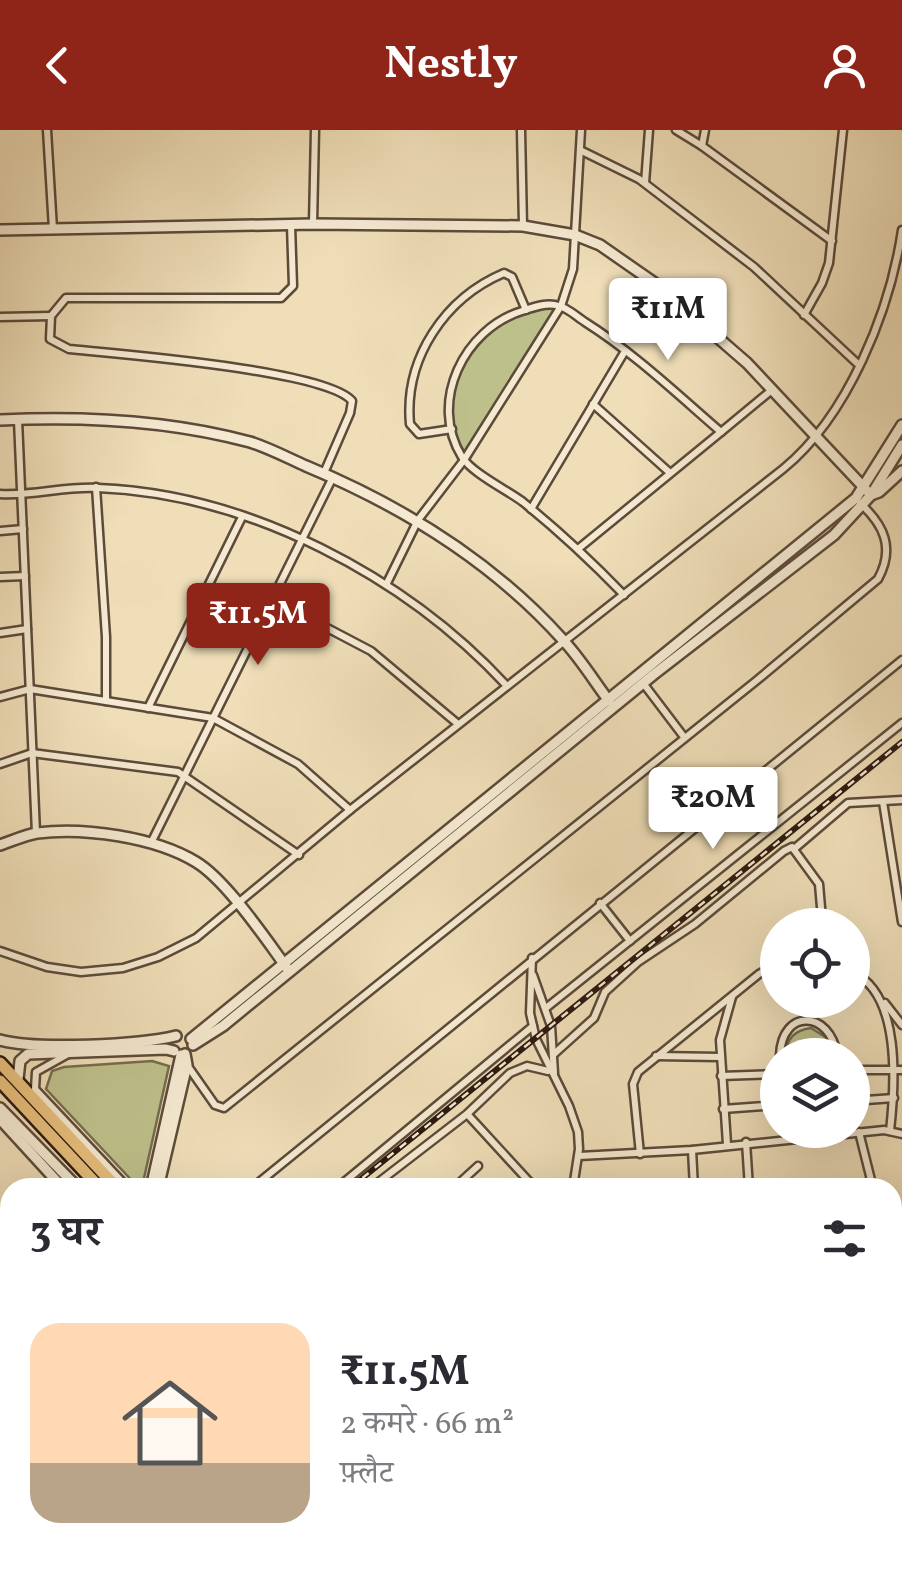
<!DOCTYPE html>
<html lang="hi">
<meta charset="utf-8">
<style>
:root{--surface:#fff;--page:#f7f7f7;--text:#2b2b33;--muted:#7c7c81;--accent:#8f2418}
body{margin:0;font-family:Vollkorn,"Noto Serif Devanagari",serif;background:var(--page);color:var(--text);height:100vh;display:flex;flex-direction:column;font-size:38px;white-space:nowrap}
*{box-sizing:border-box;margin:0}
p{font-size:32px;color:var(--muted)}
.icon{flex:none;width:55px;height:55px;fill:none;stroke:currentColor;stroke-width:2;stroke-linecap:round;stroke-linejoin:round}
.map{position:relative;flex:1;overflow:hidden}
.sheet{position:absolute;left:0px;top:1048px;width:902px;height:392px;display:flex;flex-direction:column;background:var(--surface);border-radius:30px 30px 0 0;box-shadow:0 10px 40px #0002}
.sheet>*{flex:none}
.buttons{position:absolute;left:760px;top:778px;display:grid;gap:20px}
.buttons a{display:grid;place-items:center;width:110px;height:110px;border-radius:50%;background:var(--surface);box-shadow:0 10px 40px #0002;font-size:50px}
.price{position:absolute;translate:-50% -85px;padding:0 22px;border-radius:10px;background:#fff;color:#222;font-size:32px;line-height:65px;filter:drop-shadow(0 2px 5px #0008)}
.price::after{content:'';position:absolute;left:50%;top:60px;width:30px;height:22px;margin-left:-15px;background:inherit;clip-path:polygon(0 0,100% 0,50% 100%)}
.price.active{background:var(--accent);color:#fff}
ul{padding:0;list-style:none}
li{display:flex;align-items:center;gap:30px;height:250px;padding:0 30px}
li span{display:grid;place-items:center;flex:none;width:280px;height:200px;border-radius:30px;color:#555}
li>.icon{margin-inline-start:auto}
span .icon{width:120px;height:120px;fill:#fffc;stroke-width:1}
li b{font-size:42px}
h2{display:flex;justify-content:space-between;align-items:center;height:120px;padding:0 30px;font-size:42px}
header{display:flex;justify-content:space-between;align-items:center;height:130px;padding:0 30px;background:var(--accent);color:#fff;font-size:45px;font-weight:700}
.map>svg:first-child{display:block}
</style>
<header><svg class="icon" aria-label="back" viewBox="0 0 24 24"><path d="M15 5l-7 7 7 7"/></svg>Nestly<svg class="icon" aria-label="person" viewBox="0 0 24 24"><circle cx="12" cy="8" r="4"/><path d="M4 21q1-7 8-7t8 7"/></svg></header>
<div class="map">
<svg width="902" height="1439" viewBox="0 0 902 1439">
<rect width="100%" height="100%" fill="#efdeb8"/>
<filter id="stains"><feTurbulence type="fractalNoise" baseFrequency=".002" numOctaves="4"/><feColorMatrix values="0 0 0 0 .2 0 0 0 0 .09 0 0 0 0 .02 0 0 0 .5 -.17"/></filter>
<radialGradient id="worn" r=".72"><stop offset=".6" stop-color="#630" stop-opacity="0"/><stop offset="1" stop-color="#630" stop-opacity=".3"/></radialGradient>
<g fill="#bec08b" stroke="#746c4e" stroke-width="2.5">
<path d="M 544,176 L 558,178 L 465,325 C 441,285 450,222 492,197 C 508,187 526,182 544,176 Z"/>
<path d="M 811,898 L 827,908 L 833,925 L 786,925 C 786,908 795,900 811,898 Z"/>
<path d="M 152,931 L 169,936 L 142,1057 L 138,1057 L 46,959 L 52,941 L 64,937 Z"/>
</g>
<g fill="none" stroke-linecap="round" stroke-linejoin="round">
<g stroke="#5c4a3a" stroke-width="11">
<g id="minor">
<path d="M 47,0 L 53,99"/>
<path d="M 521,0 L 523,96"/>
<path d="M 676,0 L 702,16 L 705,0"/>
<path d="M 702,16 L 832,111"/>
<path d="M 582,21 L 639,49 L 754,137 L 859,235"/>
<path d="M 645,53 L 649,0"/>
<path d="M 313,94 L 315,0"/>
<path d="M 291,95 L 293,156 L 281,168 L 66,168 L 51,186 L 50,209 L 69,219 C 118,224 326,240 352,271 L 350,283 L 324,343"/>
<path d="M 804,185 L 822,153 L 829,133 L 843,0"/>
<path d="M 0,187 L 51,186"/>
<path d="M 593,274 L 669,342"/>
<path d="M 18,290 L 36,703"/>
<path d="M 452,299 L 419,304 L 410,294 C 404,228 445,168 504,143 L 512,147 L 526,180"/>
<path d="M 96,357 L 106,507 L 106,571"/>
<path d="M 0,364 C 33,366 65,356 98,358 C 249,364 405,446 507,556"/>
<path d="M 531,379 L 625,221"/>
<path d="M 0,401 L 23,399"/>
<path d="M 578,419 L 721,302"/>
<path d="M 0,447 L 25,446"/>
<path d="M 387,453 L 418,390 L 464,330 L 561,176 L 573,139 L 581,0"/>
<path d="M 624,465 C 592,432 559,401 523,372 C 507,360 472,343 462,327 C 428,272 464,199 522,181 C 534,177 547,172 559,176 C 568,178 577,187 585,192 C 634,223 677,264 721,302 L 773,259"/>
<path d="M 272,469 L 371,521 L 458,594"/>
<path d="M 194,485 L 250,513"/>
<path d="M 0,503 L 27,499"/>
<path d="M 643,553 L 684,607"/>
<path d="M 0,567 L 30,559 L 213,588 L 298,634 L 350,680"/>
<path d="M 148,578 L 242,387"/>
<path d="M 0,634 L 32,623 L 178,642 L 299,725"/>
<path d="M 883,672 L 902,792"/>
<path d="M 151,713 L 333,347"/>
<path d="M 794,719 L 848,673 L 902,670"/>
<path d="M 600,773 L 630,811"/>
<path d="M 0,821 L 47,837 L 81,842 L 123,838 L 158,827 L 196,808 L 350,680 L 783,339 C 848,286 890,181 902,100"/>
<path d="M 532,828 L 530,883 L 536,909 L 569,976 L 578,1002 L 579,1019 L 573,1058"/>
<path d="M 852,842 C 902,864 895,956 890,1001"/>
<path d="M 533,845 L 551,896 L 554,943"/>
<path d="M 885,873 L 902,895"/>
<path d="M 546,878 L 902,593"/>
<path d="M 70,923 L 36,942 L 35,959 L 128,1058"/>
<path d="M 554,924 L 594,888 L 605,862 L 638,832 L 695,794 L 784,721 L 792,717 L 819,754 L 822,789 L 827,795"/>
<path d="M 780,925 C 782,878 830,880 837,925"/>
<path d="M 656,926 L 720,927"/>
<path d="M 187,935 L 215,975 L 224,978 L 756,551 L 878,449 C 895,418 884,395 860,373"/>
<path d="M 852,940 L 902,940"/>
<path d="M 721,946 L 778,944"/>
<path d="M 852,971 L 894,968"/>
<path d="M 723,979 L 778,975"/>
<path d="M 468,985 L 535,1058"/>
<path d="M 859,1002 L 873,1058"/>
<path d="M 746,1012 L 749,1058"/>
<path d="M 727,1014 L 720,910 L 732,867"/>
<path d="M 692,1020 L 694,1058"/>
<path d="M 640,1024 L 633,954 L 638,942 L 759,844 L 778,833"/>
<path d="M 579,1026 L 692,1020 L 884,1000 L 902,1004"/>
<path d="M 252,1058 L 902,530"/>
<path d="M 337,1058 L 533,896"/>
<path d="M 371,1058 L 467,984 L 510,943 L 527,936 L 548,941"/>
<path d="M 454,1058 L 478,1036"/>
<path d="M 892,1109 L 902,1122"/>
<path d="M 892,1132 L 902,1133"/>
<path d="M 0,1143 L 10,1141"/>
<path d="M 0,1202 L 10,1198"/>
<path d="M 892,1232 L 902,1233"/>
<path d="M 0,1253 L 10,1247"/>
<path d="M 892,1266 L 902,1267"/>
<path d="M 0,1297 L 10,1315"/>
<path d="M 892,1312 L 902,1313"/>
<path d="M 535,1430 L 589,1439"/>
<path d="M 605,1439 L 606,1430"/>
<path d="M 674,1439 L 675,1430"/>
<path d="M 745,1439 L 746,1430"/>
<path d="M 820,1439 L 821,1430"/>
<path d="M 893,1439 L 902,1346"/>
</g>
</g>
<g stroke="#5c4a3a" stroke-width="14">
<g id="tertiary">
<path d="M 0,100 L 313,94 L 523,96 L 575,105 L 600,115 L 656,154 L 747,233 L 871,365 L 879,362 L 902,341"/>
<path d="M 0,290 C 83,286 169,290 250,312 C 269,318 288,328 306,336 C 402,376 493,432 563,510 C 580,528 594,551 609,571"/>
<path d="M 0,715 C 12,711 25,705 37,703 C 84,697 155,707 196,732 C 226,750 265,808 287,838"/>
<path d="M 191,909 L 856,368 L 902,295"/>
<path d="M 0,910 C 36,920 139,915 176,906"/>
<path d="M 193,915 L 223,896 L 653,545 L 834,405 L 871,365 L 902,315"/>
<path d="M 18,949 L 20,931 L 28,924 L 166,919 L 174,921"/>
<path d="M 0,978 L 78,1058"/>
<path d="M 0,989 L 63,1058"/>
<path d="M 151,1058 L 181,925"/>
<path d="M 158,1058 L 187,935 L 185,924"/>
<path d="M 892,1169 L 902,1170"/>
<path d="M 892,1186 L 902,1187"/>
<path d="M 0,1323 L 10,1315"/>
<path d="M 426,1430 L 434,1439"/>
<path d="M 534,1439 L 535,1430"/>
</g>
</g>
<g stroke="#2b1910" stroke-width="16">
<g id="primary">
<path d="M 0,933 L 117,1058"/>
<path d="M 0,951 L 100,1058"/>
<path d="M 438,1430 L 446,1439"/>
<path d="M 451,1430 L 458,1439"/>
</g>
</g>
<use href="#minor" stroke="#f5ead1" stroke-width="6"/>
<use href="#tertiary" stroke="#f5ead1" stroke-width="9"/>
<use href="#primary" stroke="#e8bf7c" stroke-width="11"/>
<g stroke="#2b1910" stroke-width="6">
<g id="rail">
<path d="M 350,1058 L 902,612"/>
<path d="M 0,1342 L 10,1334"/>
</g>
</g>
<use href="#rail" stroke="#f5ead1" stroke-width="2.5" stroke-dasharray="8" stroke-linecap="butt"/>
</g>
<rect width="100%" height="100%" filter="url(#stains)"/>
<rect width="100%" height="100%" fill="url(#worn)"/>
</svg>
<div class="buttons">
<a><svg class="icon" aria-label="locate" viewBox="0 0 24 24"><circle cx="12" cy="12" r="6"/><path d="M12 2v4M12 18v4M2 12h4M18 12h4"/></svg></a>
<a><svg class="icon" aria-label="layers" viewBox="0 0 24 24"><path d="M12 4l9 5-9 5-9-5zM3 14l9 5 9-5"/></svg></a>
</div>
<b class="price" style="left:668px;top:233px">₹11M</b>
<b class="price active" style="left:258px;top:538px">₹11.5M</b>
<b class="price" style="left:713px;top:722px">₹20M</b>
<section class="sheet">
<h2>3 घर<svg class="icon" aria-label="filters" viewBox="0 0 24 24"><path d="M4 7h16M4 17h16"/><circle cx="9" cy="7" r="2"/><circle cx="15" cy="17" r="2"/></svg></h2>
<ul>
<li><span style="background:linear-gradient(#ffd9b3 70%,#b9a48a 0)"><svg class="icon" aria-label="home" viewBox="0 0 24 24"><path d="M3 11l9-7 9 7M6 9v11h12V9"/></svg></span><div><b>₹11.5M</b><p>2 कमरे · 66 m²</p><p>फ़्लैट</p></div></li>
</ul>
</section>
</div>
